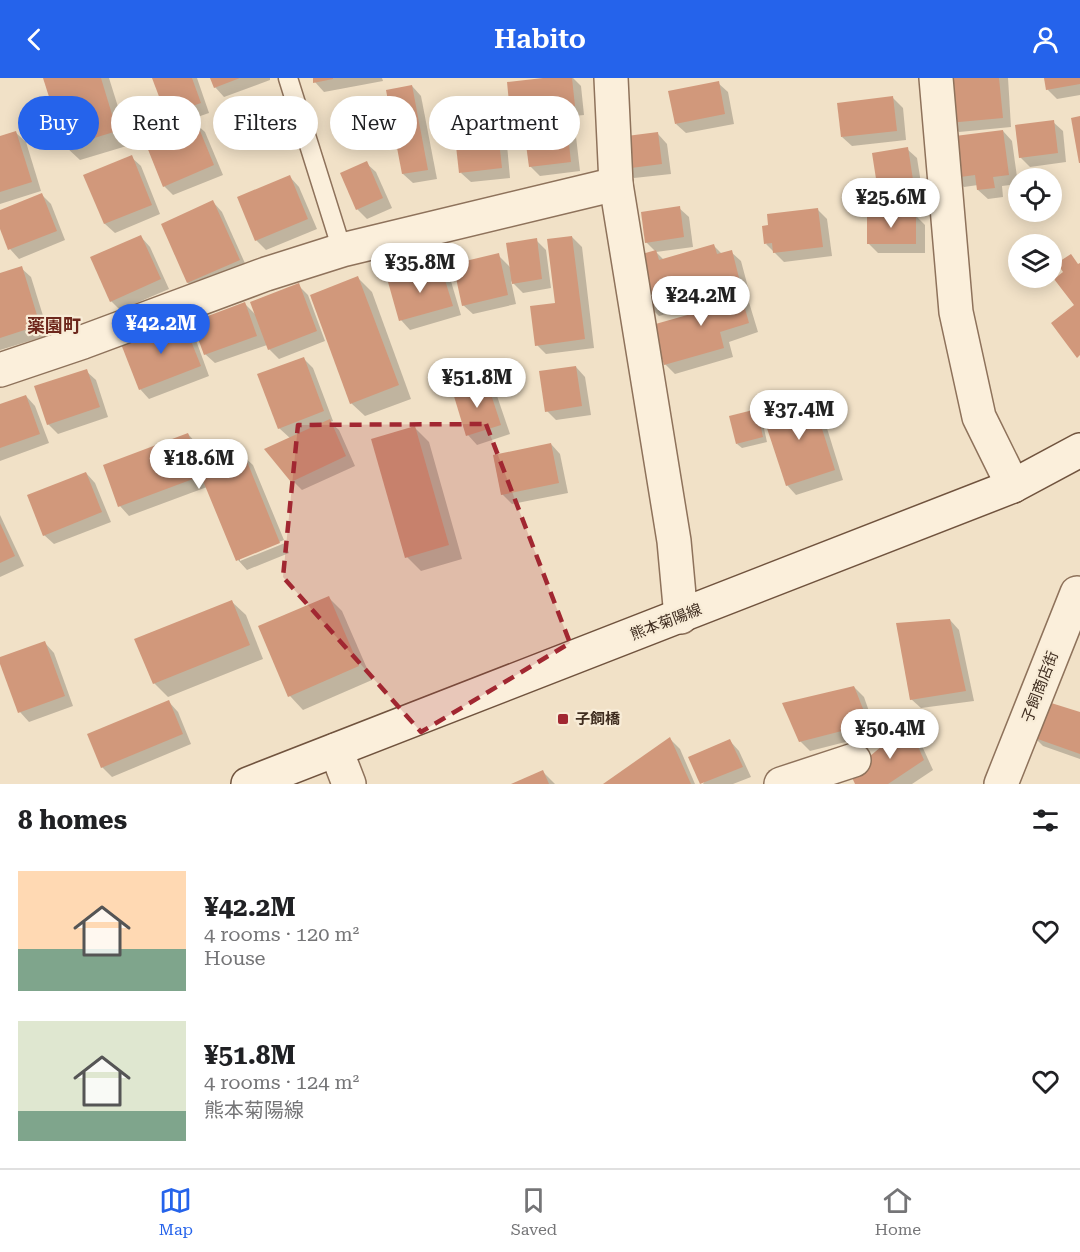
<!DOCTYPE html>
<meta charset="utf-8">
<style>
:root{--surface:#fff;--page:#f2f2f2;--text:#202124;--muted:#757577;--line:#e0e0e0;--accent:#2563eb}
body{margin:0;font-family:"Roboto Serif","Noto Sans JP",serif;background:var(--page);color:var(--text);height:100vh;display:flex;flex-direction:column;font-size:22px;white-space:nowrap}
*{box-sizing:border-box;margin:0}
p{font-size:20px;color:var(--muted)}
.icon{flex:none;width:33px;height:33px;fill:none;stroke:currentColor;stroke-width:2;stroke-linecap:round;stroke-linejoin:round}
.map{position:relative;height:706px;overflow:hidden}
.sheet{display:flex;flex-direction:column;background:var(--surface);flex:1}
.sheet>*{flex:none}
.guide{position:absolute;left:18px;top:18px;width:600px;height:54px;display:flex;gap:12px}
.fabs{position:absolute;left:1008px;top:90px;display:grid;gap:12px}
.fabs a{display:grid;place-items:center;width:54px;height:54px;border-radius:50%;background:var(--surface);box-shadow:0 3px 15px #0003;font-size:30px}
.price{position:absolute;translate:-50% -51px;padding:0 14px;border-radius:21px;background:#fff;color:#222;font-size:20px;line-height:39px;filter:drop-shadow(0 2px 3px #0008)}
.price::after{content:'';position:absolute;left:50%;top:36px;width:18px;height:14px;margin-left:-9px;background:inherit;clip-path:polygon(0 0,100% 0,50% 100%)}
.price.active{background:var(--accent);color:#fff}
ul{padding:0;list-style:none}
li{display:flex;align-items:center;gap:18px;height:150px;padding:0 18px}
li span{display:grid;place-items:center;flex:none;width:168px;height:120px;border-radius:0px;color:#555}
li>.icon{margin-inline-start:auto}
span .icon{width:72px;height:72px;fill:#fffc;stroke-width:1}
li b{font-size:26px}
h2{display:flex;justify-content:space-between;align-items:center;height:72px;padding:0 18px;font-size:26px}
.pill{padding:0 21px;border-radius:27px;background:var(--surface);box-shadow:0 3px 15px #0003;font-size:21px;line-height:54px}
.pill.active{background:var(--accent);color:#fff}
header{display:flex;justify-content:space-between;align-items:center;height:78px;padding:0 18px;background:var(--accent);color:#fff;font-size:27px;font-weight:600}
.tabs{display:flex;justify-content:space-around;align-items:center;height:84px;border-top:2px solid var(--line);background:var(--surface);font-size:16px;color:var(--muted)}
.tabs a{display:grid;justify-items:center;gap:3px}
.tabs .active{color:var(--accent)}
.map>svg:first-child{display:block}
</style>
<header><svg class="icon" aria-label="back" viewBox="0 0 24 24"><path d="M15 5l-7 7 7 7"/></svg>Habito<svg class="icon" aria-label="person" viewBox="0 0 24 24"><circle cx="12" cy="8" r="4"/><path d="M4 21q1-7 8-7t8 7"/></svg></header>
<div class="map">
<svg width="1080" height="706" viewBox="0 0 1080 706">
<rect width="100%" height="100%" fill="#f1e1c7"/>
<g fill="#0003">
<path d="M 45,0 L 109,0 L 130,67 L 80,82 L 66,69 Z"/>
<path d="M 154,0 L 197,0 L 209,35 L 177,46 L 167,36 Z"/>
<path d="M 212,0 L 270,0 L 270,2 L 224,19 L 215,9 Z"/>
<path d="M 314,0 L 382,0 L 383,3 L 324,14 L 315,4 Z"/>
<path d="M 556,0 L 573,0 L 581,8 L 584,37 L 564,39 L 575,50 L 580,93 L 540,98 L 530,88 L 525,44 L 522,44 L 512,35 Z"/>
<path d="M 947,0 L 1008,0 L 1011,49 L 959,54 L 950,44 Z"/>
<path d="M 1045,0 L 1080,0 L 1080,17 L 1057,21 L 1047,11 Z"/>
<path d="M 718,5 L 728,14 L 734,46 L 686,55 L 676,46 Z"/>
<path d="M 412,8 L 421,18 L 437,101 L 413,105 L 403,96 Z"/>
<path d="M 893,20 L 903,30 L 906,62 L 852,68 L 842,59 Z"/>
<path d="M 1053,44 L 1063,53 L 1066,84 L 1030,89 L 1020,79 Z"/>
<path d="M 195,45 L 205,54 L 223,97 L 173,117 L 164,108 Z"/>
<path d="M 496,46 L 506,56 L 510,100 L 471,104 L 461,95 Z"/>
<path d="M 1003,53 L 1012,63 L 1018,106 L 1002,108 L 1003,119 L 988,121 L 978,112 L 978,107 L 964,109 L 954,99 Z"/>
<path d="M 16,55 L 26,64 L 41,113 L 0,126 L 0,60 Z"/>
<path d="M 658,56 L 667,66 L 671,96 L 634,100 L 624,90 Z"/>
<path d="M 907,71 L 917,80 L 924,124 L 890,129 L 880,120 Z"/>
<path d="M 131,79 L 141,88 L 160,136 L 115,155 L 105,146 L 85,97 Z"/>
<path d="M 366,85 L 376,94 L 392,130 L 367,141 L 357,131 Z"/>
<path d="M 290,99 L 299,109 L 317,151 L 266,172 L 256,162 Z"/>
<path d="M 42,117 L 51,126 L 65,162 L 19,181 L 10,171 L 0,147 L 0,133 Z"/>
<path d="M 213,124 L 222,134 L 248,192 L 198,214 L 188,205 L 163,146 Z"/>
<path d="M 679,130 L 689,139 L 693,169 L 656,174 L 646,164 Z"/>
<path d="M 818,132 L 827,141 L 832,178 L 784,184 L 766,166 Z"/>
<path d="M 916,138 L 925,147 L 925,175 L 878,175 L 868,165 Z"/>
<path d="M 141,159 L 150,169 L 169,211 L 120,232 L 111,223 Z"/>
<path d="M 572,159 L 582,169 L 594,270 L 546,276 L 537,267 L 557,226 Z"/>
<path d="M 536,162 L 546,172 L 551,210 L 523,215 L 511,203 L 516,226 L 473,236 L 463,227 L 498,177 L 511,190 Z"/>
<path d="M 714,168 L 722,176 L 731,174 L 741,183 L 749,213 L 742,215 L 748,221 L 758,254 L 729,264 L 733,279 L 675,296 L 665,286 L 700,235 L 697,227 L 659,238 L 649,228 L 656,174 L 664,182 Z"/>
<path d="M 21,190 L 31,199 L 49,257 L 0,272 L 0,197 Z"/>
<path d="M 441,191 L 450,200 L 461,237 L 410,252 L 401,242 Z"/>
<path d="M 358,200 L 372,214 L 411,321 L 365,338 L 351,325 Z"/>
<path d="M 298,207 L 308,217 L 325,263 L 279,281 L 269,271 L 267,267 L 215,285 L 205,276 L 245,226 L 257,238 Z"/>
<path d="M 183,244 L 193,254 L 209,298 L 149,321 L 140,311 Z"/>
<path d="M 303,280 L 313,290 L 333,343 L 330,344 L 339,352 L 355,388 L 302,412 L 293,403 L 291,361 L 279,350 Z"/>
<path d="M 576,289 L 585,299 L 591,337 L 556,342 L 547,333 Z"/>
<path d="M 86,293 L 96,302 L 108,339 L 58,356 L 48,346 Z"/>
<path d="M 487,305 L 496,315 L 510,356 L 477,367 L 468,357 Z"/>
<path d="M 26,318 L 35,328 L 49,365 L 0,383 L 0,328 Z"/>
<path d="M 811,321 L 821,331 L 843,402 L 796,417 L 787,407 Z"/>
<path d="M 756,333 L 761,337 L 767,364 L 742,370 L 737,366 Z"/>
<path d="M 415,350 L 429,364 L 462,481 L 421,493 L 407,479 Z"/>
<path d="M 188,356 L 197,366 L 207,392 L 243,378 L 253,387 L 284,462 L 240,480 L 240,483 L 285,465 L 289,475 L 247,492 L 238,482 L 207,409 L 129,438 L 120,428 L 104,388 Z"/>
<path d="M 551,366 L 560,376 L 568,415 L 512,426 L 502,416 Z"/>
<path d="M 86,395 L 95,405 L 111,444 L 54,466 L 44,457 Z"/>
<path d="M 0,437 L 24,488 L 0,499 Z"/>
<path d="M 329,520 L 342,533 L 372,602 L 303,632 L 290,618 Z"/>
<path d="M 232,524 L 246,537 L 263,581 L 168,619 L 154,605 Z"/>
<path d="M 950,542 L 959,552 L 974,623 L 921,630 L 911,621 Z"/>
<path d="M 45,565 L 54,575 L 73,628 L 29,644 L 20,634 L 0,581 Z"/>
<path d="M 854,609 L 864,619 L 877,656 L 810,673 L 800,663 Z"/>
<path d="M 169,624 L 178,634 L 191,666 L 112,699 L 102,689 Z"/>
<path d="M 1080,636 L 1080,681 L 1043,668 L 1034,659 Z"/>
<path d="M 908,648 L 917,657 L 933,692 L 912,706 L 857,706 Z"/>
<path d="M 670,661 L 680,671 L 695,706 L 606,706 Z"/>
<path d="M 730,663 L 739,673 L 751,699 L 733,706 L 703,706 Z"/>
<path d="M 543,694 L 555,706 L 514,706 Z"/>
</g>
<g fill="#d1987b">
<path d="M 43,0 L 101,0 L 117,53 L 65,69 Z"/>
<path d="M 152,0 L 192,0 L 201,25 L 166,37 Z"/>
<path d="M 210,0 L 240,0 L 214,10 Z"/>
<path d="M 313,0 L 333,0 L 333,1 L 313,5 Z"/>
<path d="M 543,0 L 572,0 L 575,28 L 510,35 L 507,4 Z"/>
<path d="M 945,0 L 999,0 L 1003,40 L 948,45 Z"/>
<path d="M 1044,0 L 1080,0 L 1080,6 L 1046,12 Z"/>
<path d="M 719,3 L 725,36 L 675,46 L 668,13 Z"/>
<path d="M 412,7 L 428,92 L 402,96 L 386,12 Z"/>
<path d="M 893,18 L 897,53 L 841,59 L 837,25 Z"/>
<path d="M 1080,38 L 1080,85 L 1079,85 L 1071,40 Z"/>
<path d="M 566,39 L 571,84 L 529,89 L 523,44 Z"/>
<path d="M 1054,42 L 1058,75 L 1019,80 L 1015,47 Z"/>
<path d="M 196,43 L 214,87 L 163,109 L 145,64 Z"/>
<path d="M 497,45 L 502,90 L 459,95 L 454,50 Z"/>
<path d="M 1003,52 L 1009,97 L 993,99 L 995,110 L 977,112 L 975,97 L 953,100 L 947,59 Z"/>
<path d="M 16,53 L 32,104 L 0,114 L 0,58 Z"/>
<path d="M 658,54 L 662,86 L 623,91 L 619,59 Z"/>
<path d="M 908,69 L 915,115 L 879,120 L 872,75 Z"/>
<path d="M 132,77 L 152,127 L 104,146 L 83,97 Z"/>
<path d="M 367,83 L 383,120 L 356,132 L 340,95 Z"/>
<path d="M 290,97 L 308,141 L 255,163 L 237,119 Z"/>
<path d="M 42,115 L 57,153 L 8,172 L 0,151 L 0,132 Z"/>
<path d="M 213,122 L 240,182 L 187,205 L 161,146 Z"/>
<path d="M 680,128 L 684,159 L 645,165 L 641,134 Z"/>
<path d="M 818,130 L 823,169 L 773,175 L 772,165 L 764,166 L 762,148 L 768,147 L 767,136 Z"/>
<path d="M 867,135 L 916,136 L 916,166 L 867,166 Z"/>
<path d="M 141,157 L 161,201 L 110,224 L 90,179 Z"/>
<path d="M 572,158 L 585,261 L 535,268 L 530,228 L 555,225 L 547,161 Z"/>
<path d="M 537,160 L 542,201 L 512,206 L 506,165 Z"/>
<path d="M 714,166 L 717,176 L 732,172 L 740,204 L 648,229 L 642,176 L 656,172 L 659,182 Z"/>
<path d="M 499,175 L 508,217 L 462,228 L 453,186 Z"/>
<path d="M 1071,176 L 1078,186 L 1080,185 L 1080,277 L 1077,280 L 1051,245 L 1074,227 L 1054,201 L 1063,194 L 1057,185 Z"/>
<path d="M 22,188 L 40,247 L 0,260 L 0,195 Z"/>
<path d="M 441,189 L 453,228 L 399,243 L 388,204 Z"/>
<path d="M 358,198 L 399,307 L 350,326 L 310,217 Z"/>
<path d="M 299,205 L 317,253 L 268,272 L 250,224 Z"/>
<path d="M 739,209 L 749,245 L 720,254 L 724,270 L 664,287 L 652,247 L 698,234 L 694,222 Z"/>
<path d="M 245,224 L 257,258 L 204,277 L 192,244 Z"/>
<path d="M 183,243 L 201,288 L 139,312 L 121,266 Z"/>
<path d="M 304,279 L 324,333 L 278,351 L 257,296 Z"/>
<path d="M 576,288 L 582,328 L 545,334 L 539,293 Z"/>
<path d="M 87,291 L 100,329 L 47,347 L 34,308 Z"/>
<path d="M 487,304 L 501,347 L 466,358 L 453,315 Z"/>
<path d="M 26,317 L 40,356 L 0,370 L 0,326 Z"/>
<path d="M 812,319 L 835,392 L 786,408 L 762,335 Z"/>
<path d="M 757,331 L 763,359 L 736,366 L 729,338 Z"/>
<path d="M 330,341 L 346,378 L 291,404 L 264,371 Z"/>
<path d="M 415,348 L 449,467 L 405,480 L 371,361 Z"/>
<path d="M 188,355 L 202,393 L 244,376 L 280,465 L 236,483 L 201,398 L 118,429 L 103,387 Z"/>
<path d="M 551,365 L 559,405 L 501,417 L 493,377 Z"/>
<path d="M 86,394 L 102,434 L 43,458 L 27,417 Z"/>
<path d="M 0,445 L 15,478 L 0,485 Z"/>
<path d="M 329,518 L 359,588 L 288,619 L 258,548 Z"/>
<path d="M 232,522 L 250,567 L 153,606 L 134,561 Z"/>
<path d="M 950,541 L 966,613 L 910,622 L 896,545 Z"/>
<path d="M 45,563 L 65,618 L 18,635 L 0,586 L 0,579 Z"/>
<path d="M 854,608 L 869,646 L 799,664 L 782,625 Z"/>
<path d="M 169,622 L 183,656 L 101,690 L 87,656 Z"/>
<path d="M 1048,624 L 1080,634 L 1080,676 L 1032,659 Z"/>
<path d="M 908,646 L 924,682 L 888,706 L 855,706 L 850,695 Z"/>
<path d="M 670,659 L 691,706 L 603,706 Z"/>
<path d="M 730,661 L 743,689 L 700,706 L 688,679 Z"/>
<path d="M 543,692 L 549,706 L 511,706 Z"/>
</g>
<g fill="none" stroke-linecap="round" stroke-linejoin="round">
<g stroke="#8e725b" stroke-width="21">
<path id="lane" d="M 288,0 L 342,172"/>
</g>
<g stroke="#8e725b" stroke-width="36">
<g id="street">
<path d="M 611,0 L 616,106 L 674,463 L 681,539"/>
<path d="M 936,0 L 956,234 L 979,339 L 1013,408"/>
<path d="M 0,292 L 83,264 L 266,196 L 342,172 L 616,106"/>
<path d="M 336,672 L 349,706"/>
<path d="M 781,706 L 854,682"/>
<path d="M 1001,706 L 1077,515 L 1080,516"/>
</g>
</g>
<g stroke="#70533e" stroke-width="36">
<path id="secondary" d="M 248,706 L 1013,408 L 1080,372"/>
</g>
<use href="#lane" stroke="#fbefdb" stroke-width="18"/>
<use href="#street" stroke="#fbefdb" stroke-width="33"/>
<use href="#secondary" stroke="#fbefdb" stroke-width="33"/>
</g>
<path fill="#a12731" fill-opacity="0.2" stroke="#a12731" stroke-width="4.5" stroke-dasharray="12 8" stroke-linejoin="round" d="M 486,346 L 570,565 L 421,654 L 283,499 L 298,347 Z"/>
<rect fill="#a12731" stroke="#f8ecd7" stroke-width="2" x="557" y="635" width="12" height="12" rx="3"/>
<g text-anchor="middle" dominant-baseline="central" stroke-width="4.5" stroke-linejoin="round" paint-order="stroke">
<g font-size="15" fill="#3e2c1f" stroke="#f8ecd7">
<text transform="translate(666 544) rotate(-21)">熊本菊陽線</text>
<text transform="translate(1040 609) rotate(-69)">子飼商店街</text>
</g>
<g font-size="15" font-weight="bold" fill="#3e2c1f" stroke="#f8ecd7" text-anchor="start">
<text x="575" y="641">子飼橋</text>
</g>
<g font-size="18" font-weight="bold" fill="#6d271c" stroke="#f8ecd7">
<text x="54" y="247">薬園町</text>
</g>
</g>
</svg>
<div class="fabs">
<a><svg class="icon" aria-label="locate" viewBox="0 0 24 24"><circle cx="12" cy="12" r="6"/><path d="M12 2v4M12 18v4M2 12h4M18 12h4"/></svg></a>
<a><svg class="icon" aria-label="layers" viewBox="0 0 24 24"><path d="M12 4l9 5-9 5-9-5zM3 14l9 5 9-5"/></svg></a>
</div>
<b class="price" style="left:891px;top:151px">¥25.6M</b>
<b class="price" style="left:420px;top:216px">¥35.8M</b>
<b class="price" style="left:701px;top:249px">¥24.2M</b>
<b class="price active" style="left:161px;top:277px">¥42.2M</b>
<b class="price" style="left:477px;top:331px">¥51.8M</b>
<b class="price" style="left:799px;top:363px">¥37.4M</b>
<b class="price" style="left:199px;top:412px">¥18.6M</b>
<b class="price" style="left:890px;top:682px">¥50.4M</b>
<div class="guide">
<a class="pill active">Buy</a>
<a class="pill">Rent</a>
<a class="pill">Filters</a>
<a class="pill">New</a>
<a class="pill">Apartment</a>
</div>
</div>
<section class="sheet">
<h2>8 homes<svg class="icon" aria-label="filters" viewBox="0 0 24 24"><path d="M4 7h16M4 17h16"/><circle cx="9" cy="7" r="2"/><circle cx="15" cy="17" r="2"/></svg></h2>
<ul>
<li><span style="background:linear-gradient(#ffd9b3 65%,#7fa58c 0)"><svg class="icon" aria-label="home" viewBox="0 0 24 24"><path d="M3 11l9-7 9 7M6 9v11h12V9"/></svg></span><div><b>¥42.2M</b><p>4 rooms · 120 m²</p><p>House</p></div><svg class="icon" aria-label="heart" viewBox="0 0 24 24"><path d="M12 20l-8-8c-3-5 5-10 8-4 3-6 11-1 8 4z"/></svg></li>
<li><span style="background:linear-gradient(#dfe7d0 75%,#7fa58c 0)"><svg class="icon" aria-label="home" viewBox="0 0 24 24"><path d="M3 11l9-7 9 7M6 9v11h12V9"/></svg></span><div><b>¥51.8M</b><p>4 rooms · 124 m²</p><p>熊本菊陽線</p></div><svg class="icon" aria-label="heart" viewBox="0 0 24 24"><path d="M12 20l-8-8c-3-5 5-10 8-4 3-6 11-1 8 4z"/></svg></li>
</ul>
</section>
<nav class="tabs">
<a class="active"><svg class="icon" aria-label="map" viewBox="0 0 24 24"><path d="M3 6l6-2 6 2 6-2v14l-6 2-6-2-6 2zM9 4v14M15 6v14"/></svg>Map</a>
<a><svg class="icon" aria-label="saved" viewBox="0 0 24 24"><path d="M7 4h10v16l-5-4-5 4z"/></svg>Saved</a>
<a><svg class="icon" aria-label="home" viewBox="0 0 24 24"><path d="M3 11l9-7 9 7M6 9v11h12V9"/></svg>Home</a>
</nav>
